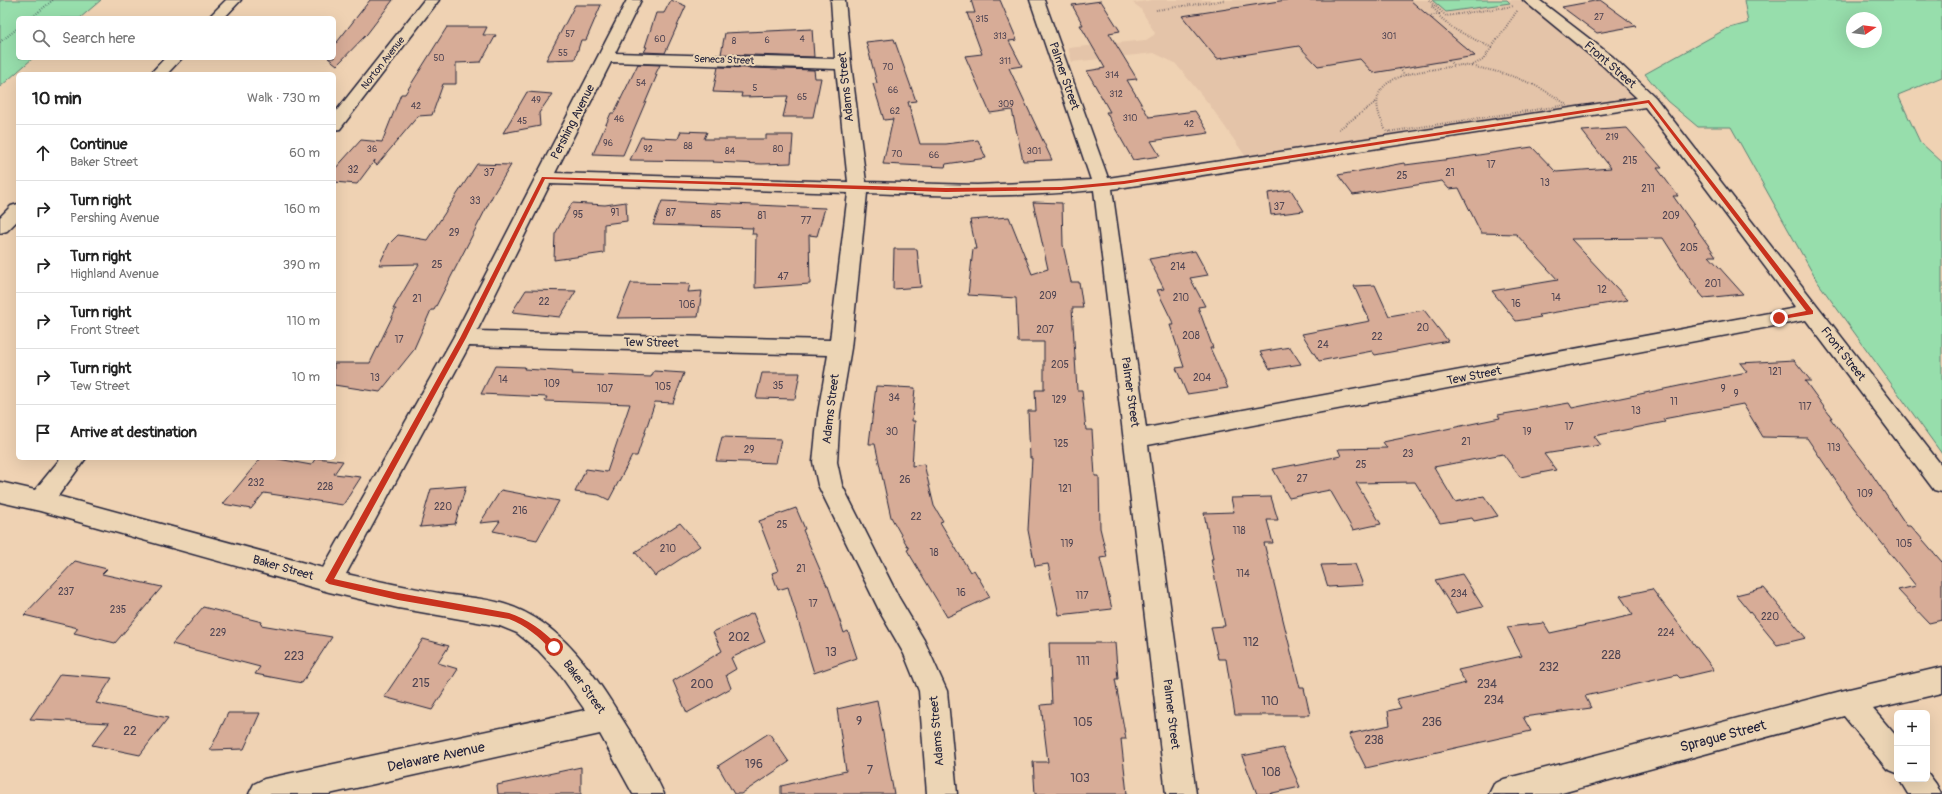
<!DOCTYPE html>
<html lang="en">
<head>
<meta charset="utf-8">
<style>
	body { margin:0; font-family:Pangolin,sans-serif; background:#f2f2f2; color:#222 }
	.controls { position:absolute; right:12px; bottom:12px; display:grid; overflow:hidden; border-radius:6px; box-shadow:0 4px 16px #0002 }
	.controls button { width:36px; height:36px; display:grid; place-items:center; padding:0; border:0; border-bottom:1px solid #e0e0e0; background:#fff; color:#222; font:20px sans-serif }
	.compass { position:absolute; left:1846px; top:12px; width:36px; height:36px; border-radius:50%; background:#fff; box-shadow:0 4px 16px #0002; rotate:77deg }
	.stop { position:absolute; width:12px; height:12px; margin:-9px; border:3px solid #c8321e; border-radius:50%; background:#fff }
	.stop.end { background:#c8321e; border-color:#fff; box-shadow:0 1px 4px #0008 }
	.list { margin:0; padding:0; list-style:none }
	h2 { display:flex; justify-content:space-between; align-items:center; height:52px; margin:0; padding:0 16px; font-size:17px }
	h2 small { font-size:13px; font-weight:400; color:#767676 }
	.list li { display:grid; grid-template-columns:26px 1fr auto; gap:12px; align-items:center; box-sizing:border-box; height:56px; padding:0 16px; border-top:1px solid #e0e0e0 }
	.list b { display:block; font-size:15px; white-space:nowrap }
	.list p { margin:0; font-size:13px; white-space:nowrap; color:#767676 }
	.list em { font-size:13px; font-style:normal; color:#767676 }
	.icon { flex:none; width:22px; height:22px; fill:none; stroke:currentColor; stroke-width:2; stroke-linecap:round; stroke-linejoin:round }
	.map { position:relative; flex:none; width:1942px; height:794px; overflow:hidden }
	.search { position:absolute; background:#fff; box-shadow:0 4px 16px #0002; left:16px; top:16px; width:320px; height:44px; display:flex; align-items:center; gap:10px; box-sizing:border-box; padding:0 14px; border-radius:6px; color:#767676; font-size:15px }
	.panel { position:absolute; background:#fff; box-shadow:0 4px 16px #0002; left:16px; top:72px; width:320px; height:388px; border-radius:6px }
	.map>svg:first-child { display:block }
</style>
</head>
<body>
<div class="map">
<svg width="1942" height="794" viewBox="0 0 1942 794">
	<rect width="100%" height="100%" fill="#efd2b3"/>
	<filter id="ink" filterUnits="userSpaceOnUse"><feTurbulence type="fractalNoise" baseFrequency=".025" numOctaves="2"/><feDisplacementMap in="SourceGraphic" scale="8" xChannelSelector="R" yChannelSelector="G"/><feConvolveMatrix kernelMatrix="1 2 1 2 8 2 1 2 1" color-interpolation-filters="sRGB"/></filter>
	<g filter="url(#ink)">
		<!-- built -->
		<path fill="#e4c4a9" d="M1153,0H1522L1596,57L1636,95L1633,99L1246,157L1209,104L1175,63L1154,53L1072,62L1068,48L1146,40L1154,35L1155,33L1140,8L1133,3Z"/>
		<!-- green -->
		<g fill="#97deac" stroke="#5c8074" fill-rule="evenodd">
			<path d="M0,0H101L80,18H18V58H33L0,87Z"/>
			<path d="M1432,0H1507L1510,3L1446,12Z"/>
			<path d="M1744,0H1942V77L1898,95L1920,142L1942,162V454L1817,281L1731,127H1698L1667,101L1645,74L1726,29L1748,23ZM1852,18H1876V42H1852Z"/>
		</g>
		<!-- building -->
		<g fill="#d7ac97" stroke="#22223b">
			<path d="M370,0H393L367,34L337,65L328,58H334V46Z"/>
			<path d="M671,0L686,6L665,53L644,52L647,47H645L656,13H664Z"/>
			<path d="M971,0H1000L1017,40L1009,41L1022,66L1009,68L1052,160L1023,161L1012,110L990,113L965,56L982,54L967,13H975Z"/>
			<path d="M1286,0H1410L1475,56L1373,73L1360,59L1318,66L1299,46L1217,59L1182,16Z"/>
			<path d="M1600,0L1636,26L1597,33L1562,7Z"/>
			<path d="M1101,1L1120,31L1109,33L1137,79L1127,80L1149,117L1195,111L1209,133L1151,141L1160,156L1133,160L1106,112H1110L1087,71L1105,68L1080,25H1083L1072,5Z"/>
			<path d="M575,5H601L586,40H581L575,59L546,60Z"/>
			<path d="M447,27H487L483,35H496L481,62L456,63V84H443L432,115L418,116L377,165L374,163L375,160L357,184L334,182V170L361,140L382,142L401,94H405Z"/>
			<path d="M812,29L814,57L721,54L725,33Z"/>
			<path d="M894,39L916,101L908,102L920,144H946L978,140L986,158L946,164L945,167L883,164L893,119L884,120L873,84L877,83L866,42Z"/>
			<path d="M638,64L660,65L655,75H657L623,155L593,154L611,113H614Z"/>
			<path d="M718,67L814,70L815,78H821L813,117H783L788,96L741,97L742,93L713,92Z"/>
			<path d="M527,92L552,94L539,113L540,126L503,133Z"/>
			<path d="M1627,128L1662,168H1657L1678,196H1673L1716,256H1709L1743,294L1704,298L1693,285L1663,238L1571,239L1628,300L1539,315L1541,317L1516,321L1492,291L1558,280L1516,234L1481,233L1459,188L1449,189L1442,181L1353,195L1338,175L1404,163L1405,165L1452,159L1532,147L1556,172L1611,168L1582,131Z"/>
			<path d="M681,131L707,132L704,139H766V135H793L791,163L762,164L713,162L714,161L630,160L641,137L678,139Z"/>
			<path d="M477,164L511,165L494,193L434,310H431L413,351L380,392L334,385V363H370L396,309H393L419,264L379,265L389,244L398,235L427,240Z"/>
			<path d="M1291,190L1304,211L1271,215L1268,193Z"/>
			<path d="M662,201L825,208L817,236L809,235L810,284L755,288L756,234H752L753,228L653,225Z"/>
			<path d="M626,202L627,221L604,224V253L554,260L555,234L572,203L605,205Z"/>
			<path d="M1033,202L1062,203L1063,245L1071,282H1079L1083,308H1072L1077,390H1082L1086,430H1092L1095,476H1099L1100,528L1107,557L1100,558L1112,609L1059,615L1048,564L1035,566L1028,530L1032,458H1030L1028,411H1036L1035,390H1044V342H1018L1016,298L968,295L973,249H976L970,220L1009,217L1032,274L1048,269Z"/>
			<path d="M894,249H917L921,287L893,289Z"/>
			<path d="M1195,251L1208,275L1190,278L1205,306L1198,307L1213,348H1210L1228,388L1187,394L1176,368L1184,367L1170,325H1174L1157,290L1164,289L1149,259Z"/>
			<path d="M631,283L690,284L688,292L702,291L698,317L617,318Z"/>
			<path d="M1375,285L1389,316L1424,310L1448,341L1375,355L1372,351L1319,361L1302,334L1370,321L1354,286Z"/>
			<path d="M526,290L576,291L560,317L512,312Z"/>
			<path d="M1290,347L1301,364L1270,369L1260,352Z"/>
			<path d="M1794,360L1811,381H1805L1832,418H1830L1865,464L1907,526H1911L1942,562V620L1929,623L1898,590L1916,586L1854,508L1807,438L1763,437L1743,404L1663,419L1665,422L1594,436L1601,445L1544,454L1556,470L1520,477L1503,454L1434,467L1455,502L1484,496L1498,516L1474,521L1472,518L1440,523L1415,482L1356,483L1381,524L1353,530L1330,490L1289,498L1273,469L1341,456L1338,449L1387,448L1383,442L1500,418L1498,415L1569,403L1572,408L1747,372L1740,363Z"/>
			<path d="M495,366L525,367L524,369L573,372L572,374L651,377L654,371L684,373L673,403L655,402L637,456H632L609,500L599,495L575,492L586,469L607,472L630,404L545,401L547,397L481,394Z"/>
			<path d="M762,373H800L795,399L756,398Z"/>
			<path d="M876,386L915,388L912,421H915L912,466L924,464L934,506L943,521L940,522L970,572L974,570L990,597L947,617L907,550L909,549L891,517L875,444H869Z"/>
			<path d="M722,437L781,439L776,463L716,461Z"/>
			<path d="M261,458H273L311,465L316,458L343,461L334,474L361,477L343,505L264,493L251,509L223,504Z"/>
			<path d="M466,486L455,524L420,527L431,489Z"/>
			<path d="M501,490L559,501L537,540L493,531L500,521L480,523Z"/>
			<path d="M1271,497L1278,520H1267L1273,543H1264L1300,688H1304L1310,715H1235L1226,659H1218L1211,627L1225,626L1211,559H1213L1204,513L1234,512L1231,498Z"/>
			<path d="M796,508L805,529L803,530L827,586H828L844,633L848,631L857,658L814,673L788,587L778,590L772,573L778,571L759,521Z"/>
			<path d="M680,523L700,546L655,576L635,552Z"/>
			<path d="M75,561L107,569L102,574L162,587L115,643L74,633L78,628L24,615Z"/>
			<path d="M1355,564L1363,585L1328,587L1321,565Z"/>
			<path d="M1462,574L1483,607L1456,613L1435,580Z"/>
			<path d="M1764,588L1806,638L1777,645L1736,595Z"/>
			<path d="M1652,589L1714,670L1680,678L1677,675L1585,696L1591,708L1523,717L1531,731L1366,768L1349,734L1390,725L1388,711L1401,708L1396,699L1466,683L1458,670L1522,656L1507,627L1544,623L1550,633L1633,615L1620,596Z"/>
			<path d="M203,607L262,622L261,625L332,637L302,683L255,674L260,667L172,644Z"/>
			<path d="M753,613L765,642L731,658L736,669L726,675L731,688L687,713L673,681L722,651L713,632Z"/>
			<path d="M423,639L449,646L438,663L458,669L432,710L384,697Z"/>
			<path d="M1049,643H1115L1118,679H1115L1126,739H1121L1127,794H1035L1033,762H1048L1041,705L1052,704Z"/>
			<path d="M60,674L112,678L96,703L168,718L140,755L92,745L109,723L30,719Z"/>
			<path d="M877,700L894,794H781V786L846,771L837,709Z"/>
			<path d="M228,713H260L244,749L210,750Z"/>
			<path d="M769,733L789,762L741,794H734L718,766Z"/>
			<path d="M1283,748L1300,787L1268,794H1257L1242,756Z"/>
			<path d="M581,767V794H498L497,785Z"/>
		</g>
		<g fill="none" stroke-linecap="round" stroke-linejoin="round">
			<defs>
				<g id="minor">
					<path d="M226,0H241L224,18H208Z"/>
					<path d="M424,0H439L340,129L334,130V114Z"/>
					<path d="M627,0H641L615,53L835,59L831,0H845L851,64L866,182L977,185L1091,180L1030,0H1044L1108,178L1637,98L1601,64L1523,0H1539L1613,57L1655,97L1942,466V492L1934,490L1806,320L1148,445L1196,794H1166L1094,190C1018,198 943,196 867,193L851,348L840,413L837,462L842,485L899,598L924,640L947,691L957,794H927L919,691L904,654L881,614L818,485L813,462L818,413L828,355L469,346L346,574C379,581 411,588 444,594C464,597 485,598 504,604C564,622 598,680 629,730C641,751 654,772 664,794H633L600,734L329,794H249L254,784L264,779L585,710L559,673L538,650L517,633L500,626L398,608L329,592L40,511L0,502V482L35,490L61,458H86L58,496L323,568L453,338ZM611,62L836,69L848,182L555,173ZM1645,107L1796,308L1146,428L1112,189ZM550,184L848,193L830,340L477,331Z"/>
					<path d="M165,58H182L167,74H150Z"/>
					<path d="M18,204V220L7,231L0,233V217L11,206Z"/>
					<path d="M1942,667V693L1873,709L1897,737V773L1887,769L1844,716L1558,794H1489L1494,784L1504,779L1849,689Z"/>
					<path d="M1927,772L1936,784L1941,794H1908L1899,779H1927Z"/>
				</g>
			</defs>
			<!-- minor casing -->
			<use href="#minor" stroke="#22223b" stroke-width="3"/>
			<!-- path -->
			<g stroke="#22223b" stroke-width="2" stroke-dasharray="0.5 2" stroke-linecap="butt">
				<path d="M1429,0L1446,16L1514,6"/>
				<path d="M1156,10L1225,0"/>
				<path d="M1440,17L1454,29L1492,48"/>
				<path d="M31,18L53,0"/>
				<path d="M1433,19L1429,16L1439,14L1431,6L1434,5"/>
				<path d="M0,42L18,28"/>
				<path d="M1449,61L1454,66"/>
				<path d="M1461,65C1500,70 1535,81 1567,105L1387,132C1352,71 1420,73 1461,65Z"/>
				<path d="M1471,66L1483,60L1517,11"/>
				<path d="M1400,69L1405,75"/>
				<path d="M1339,129L1376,102"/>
			</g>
			<!-- minor -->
			<use href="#minor" fill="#ecd5b5" fill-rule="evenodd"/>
		</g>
	</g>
	<!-- route -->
	<path fill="#c8321e" d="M1649,100L1813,311V314L1777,320V317L1806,311L1648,103L1124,184L1061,190L946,192L545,179L466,338L334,579L398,593L509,613C527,619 544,631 557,645V650H551C540,637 525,625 509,619L398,600L329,584L325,581L460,338L542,177L946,188L1061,187L1124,181Z"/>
	<g text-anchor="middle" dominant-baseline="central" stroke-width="4" stroke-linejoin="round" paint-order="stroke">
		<!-- far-number labels -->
		<g font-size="9" fill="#4f4452">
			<text x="1599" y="17">27</text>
			<text x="982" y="19">315</text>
			<text x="570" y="34">57</text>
			<text x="1000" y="36">313</text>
			<text x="1389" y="36">301</text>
			<text x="660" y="39">60</text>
			<text x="802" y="39">4</text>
			<text x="767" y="40">6</text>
			<text x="734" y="41">8</text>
			<text x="563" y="53">55</text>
			<text x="439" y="58">50</text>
			<text x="1005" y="61">311</text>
			<text x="888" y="67">70</text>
			<text x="1112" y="75">314</text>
			<text x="641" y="83">54</text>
			<text x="755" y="88">5</text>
			<text x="893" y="90">66</text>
			<text x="1116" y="94">312</text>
			<text x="802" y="97">65</text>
			<text x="536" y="100">49</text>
			<text x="1006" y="104">309</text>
			<text x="416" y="106">42</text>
			<text x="895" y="111">62</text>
			<text x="1130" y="118">310</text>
			<text x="619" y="119">46</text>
			<text x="522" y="121">45</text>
			<text x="1189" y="124">42</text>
			<text x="1612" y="137">219</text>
			<text x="608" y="143">96</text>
			<text x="688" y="146">88</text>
			<text x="372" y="149">36</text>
			<text x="648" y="149">92</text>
			<text x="778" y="149">80</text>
			<text x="730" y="151">84</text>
			<text x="1034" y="151">301</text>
			<text x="897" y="154">70</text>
			<text x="934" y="155">66</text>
		</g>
		<!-- far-street labels -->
		<g font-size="10" fill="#22223b" stroke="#ecd5b5">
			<text transform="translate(724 60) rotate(2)">Seneca Street</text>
			<text transform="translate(383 63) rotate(-52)">Norton Avenue</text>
		</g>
		<!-- number labels -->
		<g font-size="10" fill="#4f4452">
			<text x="1630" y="161">215</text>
			<text x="1491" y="165">17</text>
			<text x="353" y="170">32</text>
			<text x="489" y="173">37</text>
			<text x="1450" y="173">21</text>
			<text x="1402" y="176">25</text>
			<text x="1545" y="183">13</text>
			<text x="1648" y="189">211</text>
			<text x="475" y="201">33</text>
			<text x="1279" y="207">37</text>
			<text x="615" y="213">91</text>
			<text x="671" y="213">87</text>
			<text x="578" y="215">95</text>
			<text x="716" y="215">85</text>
			<text x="762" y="216">81</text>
			<text x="1671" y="216">209</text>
			<text x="806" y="221">77</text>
			<text x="454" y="233">29</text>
			<text x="1689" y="248">205</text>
			<text x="437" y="265">25</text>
			<text x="1178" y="267">214</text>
			<text x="783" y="277">47</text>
			<text x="1713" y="284">201</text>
			<text x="1602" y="290">12</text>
			<text x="1048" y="296">209</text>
			<text x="1181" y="298">210</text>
			<text x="1556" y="298">14</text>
			<text x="417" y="299">21</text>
			<text x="544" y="302">22</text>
			<text x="1516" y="304">16</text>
			<text x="687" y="305">106</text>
			<text x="1423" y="328">20</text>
			<text x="1045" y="330">207</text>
			<text x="1191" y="336">208</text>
			<text x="1377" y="337">22</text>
			<text x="399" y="340">17</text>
			<text x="1323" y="345">24</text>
			<text x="1060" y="365">205</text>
			<text x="1775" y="372">121</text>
			<text x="375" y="378">13</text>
			<text x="1202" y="378">204</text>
			<text x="503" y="380">14</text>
			<text x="552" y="384">109</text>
			<text x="778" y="386">35</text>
			<text x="663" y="387">105</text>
			<text x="605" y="389">107</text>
			<text x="1723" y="389">9</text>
			<text x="1736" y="394">9</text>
			<text x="894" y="398">34</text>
			<text x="1059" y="400">129</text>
			<text x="1674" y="402">11</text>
			<text x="1805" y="407">117</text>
			<text x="1636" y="411">13</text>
			<text x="1569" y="427">17</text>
			<text x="892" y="432">30</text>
			<text x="1527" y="432">19</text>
			<text x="1466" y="442">21</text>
			<text x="1061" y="444">125</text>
			<text x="1834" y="448">113</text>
			<text x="749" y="450">29</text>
			<text x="1408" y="454">23</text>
			<text x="1361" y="465">25</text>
			<text x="1302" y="479">27</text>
			<text x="905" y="480">26</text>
			<text x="256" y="483">232</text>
			<text x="325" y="487">228</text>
			<text x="1065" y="489">121</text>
			<text x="1865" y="494">109</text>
			<text x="443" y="507">220</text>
			<text x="520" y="511">216</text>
			<text x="916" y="517">22</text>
			<text x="782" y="525">25</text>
			<text x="1239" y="531">118</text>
			<text x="1067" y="544">119</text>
			<text x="1904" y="544">105</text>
			<text x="668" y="549">210</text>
			<text x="934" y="553">18</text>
			<text x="801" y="569">21</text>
			<text x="1243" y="574">114</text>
			<text x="66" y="592">237</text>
			<text x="961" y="593">16</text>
			<text x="1459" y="594">234</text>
			<text x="1082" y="596">117</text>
			<text x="813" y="604">17</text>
			<text x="118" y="610">235</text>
			<text x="1770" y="617">220</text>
			<text x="218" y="633">229</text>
			<text x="1666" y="633">224</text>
		</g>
		<!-- street labels -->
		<g font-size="12" fill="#22223b" stroke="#ecd5b5">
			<text transform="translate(1610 65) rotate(41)">Front Street</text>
			<text transform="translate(1064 76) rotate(71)">Palmer Street</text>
			<text transform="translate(846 87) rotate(-96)">Adams Street</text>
			<text transform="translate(573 122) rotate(-63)">Pershing Avenue</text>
			<text transform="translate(651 343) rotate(1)">Tew Street</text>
			<text transform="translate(1843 354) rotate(52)">Front Street</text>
			<text transform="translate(1474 376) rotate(-11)">Tew Street</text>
			<text transform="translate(1130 392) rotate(82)">Palmer Street</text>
			<text transform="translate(831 409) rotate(-83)">Adams Street</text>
			<text transform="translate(283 568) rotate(16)">Baker Street</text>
			<text transform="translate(584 687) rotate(54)">Baker Street</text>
			<text transform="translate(1171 714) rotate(83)">Palmer Street</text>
			<text transform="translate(937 731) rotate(-95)">Adams Street</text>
		</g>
		<!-- near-number labels -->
		<g font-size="12" fill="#4f4452">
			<text x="739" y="637">202</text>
			<text x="1251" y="642">112</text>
			<text x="831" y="652">13</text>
			<text x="1611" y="655">228</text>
			<text x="294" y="656">223</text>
			<text x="1083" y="661">111</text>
			<text x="1549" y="667">232</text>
			<text x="421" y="683">215</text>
			<text x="702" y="684">200</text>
			<text x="1487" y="684">234</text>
			<text x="1494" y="700">234</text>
			<text x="1270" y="701">110</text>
			<text x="859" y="721">9</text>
			<text x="1083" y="722">105</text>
			<text x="1432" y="722">236</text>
			<text x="130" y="731">22</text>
			<text x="1374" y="740">238</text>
			<text x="754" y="764">196</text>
			<text x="870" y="770">7</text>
			<text x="1271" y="772">108</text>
			<text x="1080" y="778">103</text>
		</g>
		<!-- near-street labels -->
		<g font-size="14" fill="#22223b" stroke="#ecd5b5">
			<text transform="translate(1723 736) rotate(-15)">Sprague Street</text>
			<text transform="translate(436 757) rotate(-12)">Delaware Avenue</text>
		</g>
	</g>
</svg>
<div class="controls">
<button>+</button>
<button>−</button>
</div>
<svg class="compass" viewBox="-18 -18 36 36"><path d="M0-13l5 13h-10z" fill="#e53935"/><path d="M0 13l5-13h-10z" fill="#767676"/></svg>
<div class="stop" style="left:554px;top:647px"></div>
<div class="stop end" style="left:1779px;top:318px"></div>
<div class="search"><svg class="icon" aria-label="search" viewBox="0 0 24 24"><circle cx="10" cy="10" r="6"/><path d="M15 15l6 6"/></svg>Search here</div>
<section class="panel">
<h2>10 min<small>Walk · 730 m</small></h2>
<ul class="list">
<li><svg class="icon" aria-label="ahead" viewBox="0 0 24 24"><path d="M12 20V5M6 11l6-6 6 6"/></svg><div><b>Continue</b><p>Baker Street</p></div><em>60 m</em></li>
<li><svg class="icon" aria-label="right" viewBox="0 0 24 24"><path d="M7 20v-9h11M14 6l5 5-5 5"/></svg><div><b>Turn right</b><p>Pershing Avenue</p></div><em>160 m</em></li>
<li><svg class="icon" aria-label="right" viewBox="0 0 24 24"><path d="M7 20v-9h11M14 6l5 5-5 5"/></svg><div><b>Turn right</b><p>Highland Avenue</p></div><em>390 m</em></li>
<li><svg class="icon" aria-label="right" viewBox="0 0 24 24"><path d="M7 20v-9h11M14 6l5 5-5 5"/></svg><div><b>Turn right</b><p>Front Street</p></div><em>110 m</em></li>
<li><svg class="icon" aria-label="right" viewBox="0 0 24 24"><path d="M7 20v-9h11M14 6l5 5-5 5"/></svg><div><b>Turn right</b><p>Tew Street</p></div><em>10 m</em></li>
<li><svg class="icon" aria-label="arrive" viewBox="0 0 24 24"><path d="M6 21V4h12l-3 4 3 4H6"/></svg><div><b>Arrive at destination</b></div></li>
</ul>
</section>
</div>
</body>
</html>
